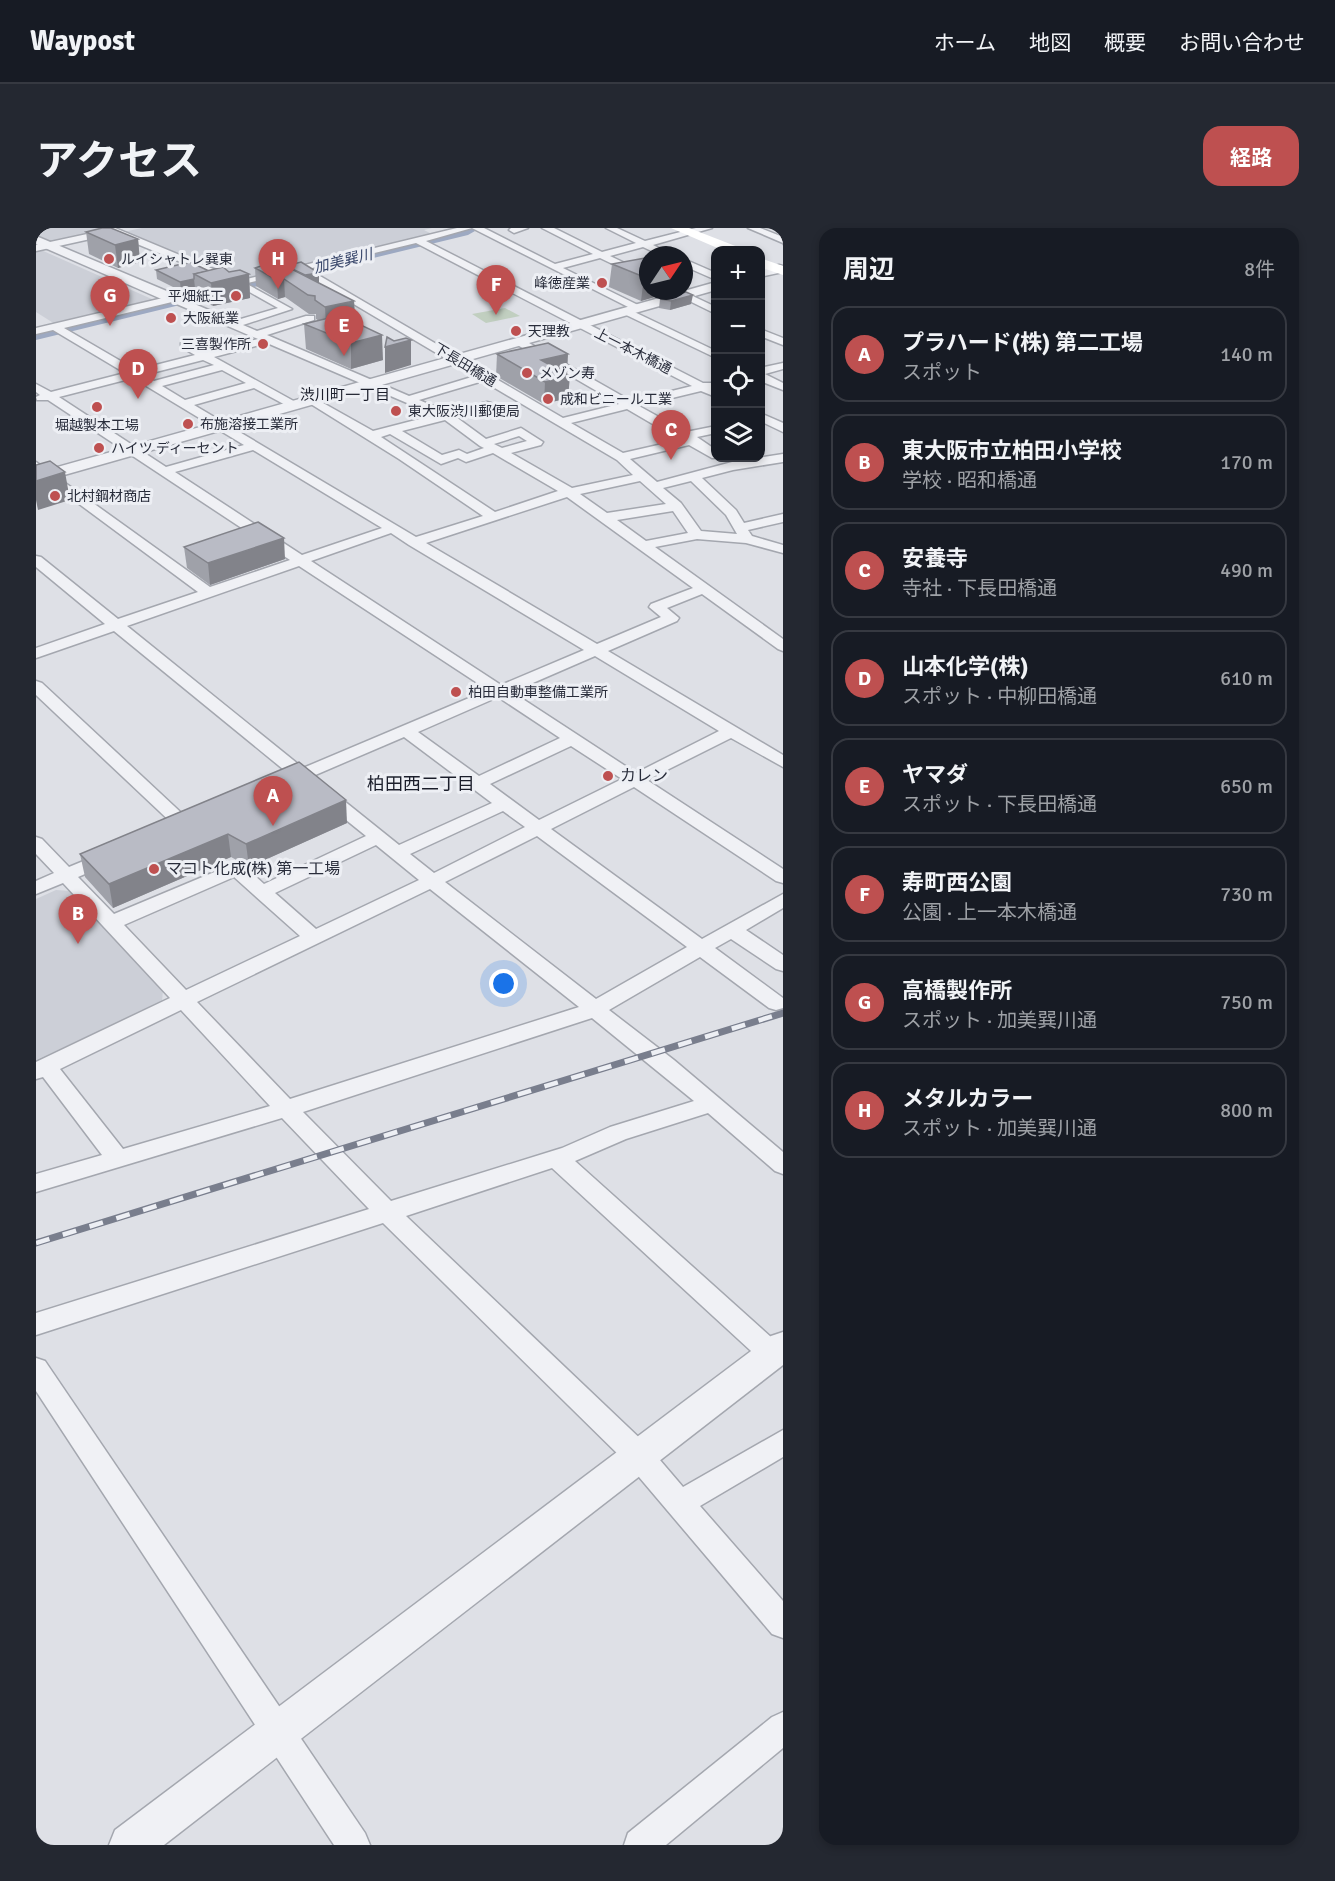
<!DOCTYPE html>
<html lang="ja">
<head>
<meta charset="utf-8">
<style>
	body { margin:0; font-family:Signika,"Noto Sans JP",sans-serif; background:#242831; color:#f1f3f6 }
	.controls { position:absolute; right:18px; top:18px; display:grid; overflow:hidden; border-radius:12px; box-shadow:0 3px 9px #0003 }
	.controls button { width:54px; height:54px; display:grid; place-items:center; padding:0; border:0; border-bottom:2px solid #363941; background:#171b24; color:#f1f3f6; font:30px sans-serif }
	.compass { position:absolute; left:603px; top:18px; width:54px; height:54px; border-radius:50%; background:#171b24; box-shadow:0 3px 9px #0003; rotate:55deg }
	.you { position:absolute; left:468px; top:756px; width:21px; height:21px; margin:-15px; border:4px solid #fff; border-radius:50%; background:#1a73e8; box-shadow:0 0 0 9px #1a73e833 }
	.badge { display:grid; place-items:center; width:39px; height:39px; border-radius:50%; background:#be5050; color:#fff; font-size:20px; font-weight:700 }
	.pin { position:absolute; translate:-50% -50px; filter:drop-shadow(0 2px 3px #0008) }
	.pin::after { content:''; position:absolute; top:32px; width:21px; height:18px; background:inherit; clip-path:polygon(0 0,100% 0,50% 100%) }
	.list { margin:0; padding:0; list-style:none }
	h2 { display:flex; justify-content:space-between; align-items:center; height:78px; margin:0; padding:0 24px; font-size:26px }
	h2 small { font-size:20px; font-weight:400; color:#9ea1a6 }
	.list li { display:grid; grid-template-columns:39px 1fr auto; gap:18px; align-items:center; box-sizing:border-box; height:96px; margin:0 12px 12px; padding:0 12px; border:2px solid #363941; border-radius:18px }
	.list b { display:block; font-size:22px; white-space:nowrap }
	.list p { margin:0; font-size:20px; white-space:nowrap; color:#9ea1a6 }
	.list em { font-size:20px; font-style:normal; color:#9ea1a6 }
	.icon { flex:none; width:33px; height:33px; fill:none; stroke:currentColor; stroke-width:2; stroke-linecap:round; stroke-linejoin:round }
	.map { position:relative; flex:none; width:747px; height:1617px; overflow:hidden; border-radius:18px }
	header { display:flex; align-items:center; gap:36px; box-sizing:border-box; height:84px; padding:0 30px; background:#171b24; border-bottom:2px solid #363941 }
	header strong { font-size:28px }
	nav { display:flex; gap:33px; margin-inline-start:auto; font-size:21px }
	.intro { display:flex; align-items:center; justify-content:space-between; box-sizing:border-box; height:144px; padding:0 36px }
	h1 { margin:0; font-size:42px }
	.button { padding:15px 27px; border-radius:18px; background:#be5050; color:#fff; font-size:21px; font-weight:700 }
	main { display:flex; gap:36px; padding:0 36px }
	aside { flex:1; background:#171b24; border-radius:18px; box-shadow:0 3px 9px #0003 }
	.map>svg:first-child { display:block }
</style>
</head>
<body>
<header>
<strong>Waypost</strong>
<nav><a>ホーム</a><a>地図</a><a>概要</a><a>お問い合わせ</a></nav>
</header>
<div class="intro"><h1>アクセス</h1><a class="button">経路</a></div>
<main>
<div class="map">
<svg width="747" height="1617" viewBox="0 0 747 1617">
	<rect width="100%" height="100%" fill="#dee0e6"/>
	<!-- built -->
	<g fill="#cccfd7">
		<path d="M0,0H84L22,13H14L0,6Z"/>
		<path d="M106,0H396L388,2L398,7L206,52L87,4Z"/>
		<path d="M5,22L118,72L19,96L0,84V23Z"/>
		<path d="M20,662L34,663L127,762L126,774L0,832V671Z"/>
	</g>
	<!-- green -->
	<path fill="#c1cfc0" d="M469,80L484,88L450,95L436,86Z"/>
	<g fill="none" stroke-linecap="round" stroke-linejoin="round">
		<!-- river -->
		<path fill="#9da9c2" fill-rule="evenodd" d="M427,0H437L439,3L432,7L0,112V102Z"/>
		<defs>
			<g id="minor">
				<path d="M79,0L182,43L184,45L176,47L77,6L0,23V17Z"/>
				<path d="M421,0H436L390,13L667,155H677L680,169L665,163L603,178L650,204L680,198V205L661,209L680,222V230H684H676L653,217L594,231L621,254L696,234L747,226V234L697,242L666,250L700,282L708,295L747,286V294L712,302L716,308L747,317V325L710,315L661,311L619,319L747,411V423L742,421L666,366L631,380L643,390L641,393L572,423L747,527V539L695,510L611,552L747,641V655L740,653L598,559L515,601L666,711L747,666V680L710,702L747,727V743L740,741L695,711L679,720L747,770V780L740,782L733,780L664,729L573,782L638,832L747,924V946L739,943L672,885L590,911L539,933L745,1118L747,1122L745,1134L736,1137L727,1134L516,940L370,988L612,1218L647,1259L747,1202V1229L664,1278L747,1373V1410L736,1406L592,1236L347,995L0,1107V1085L333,981L246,890L0,964V946L66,927L7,849L0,851V834L134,770L27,655L0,666V653L18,645L0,626V609L6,611L33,639L67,625H79L82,629L79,633L42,649L78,686L200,635L207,637L228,656L330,608L263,554L250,555L247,551L253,546L78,403L0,430V420L69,396L0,339V328L5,329L82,391L162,364L0,244V234L174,359L254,332L12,172H1L0,169L4,167L0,164V156L15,164L89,145L17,102L0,106V100L148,65L153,68L147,71L198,93L242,80L210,62L196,66L191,63L211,56L256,81L207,97L221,103L270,88H278V92L231,107L373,168L439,148L262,43L187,61L182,58ZM380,15L656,158L595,173L486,111H478V115L583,176L527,190L272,41ZM136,74L222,111L170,124L153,115H145V119L159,127L100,142L28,100ZM231,115L399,187L337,203L280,171L276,170L270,173L363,231L447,288L380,309L158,177L218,160L255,180H263V176L178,129ZM167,132L178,137L118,153L108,147ZM186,142L210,155L149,172L126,158ZM97,150L208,217L130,239L23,169ZM447,153L581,232L597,247L536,260L475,225L505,217L507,214L485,200L450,211L420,189L455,179V175L451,174L411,184L383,172ZM591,181L644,212L587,225L535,195ZM409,192L444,218L448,220L431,226L423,222L406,227L366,203ZM354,206L405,236L422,230L430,234L457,225L522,263L459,284L345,209ZM483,208L491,213L466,220L458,216ZM217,222L346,300L266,327L139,244ZM604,253L630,276L571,285L544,266ZM655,253L690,287L701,306L665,303L645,275L627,260ZM531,269L657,360L615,376L613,379L625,389L561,416L390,315ZM637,283L652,305L610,313L581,292ZM355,305L373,317L548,422L465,457L275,333ZM263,338L452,462L267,540L91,398ZM559,428L683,503L600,545L476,464ZM462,469L524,510L443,548L382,504ZM368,509L456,575L363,617L277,548ZM535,518L586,551L503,592L454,556ZM467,583L489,599L398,645L374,626ZM501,608L651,719L560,771L409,654ZM340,617L383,652L280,701L239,665ZM198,649L264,708L150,762L88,697ZM394,661L543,779L254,871L161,774ZM145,782L234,878L87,921L24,841ZM556,790L658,873L574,899L526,920L355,973L267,884Z"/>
				<path d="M436,0H448L519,36L557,26L506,0H518L566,24L600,15L570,0H581L609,13L660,0H676L617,17L637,27H624L607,19L574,28L612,46V53L564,30L527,40L604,78V82L600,83Z"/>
				<path d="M475,0H492L478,5L473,2Z"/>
				<path d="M712,0H724L747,9V15Z"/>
				<path d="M648,31L680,45V52L648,38Z"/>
				<path d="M633,63H646L680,79V86Z"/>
				<path d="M590,80L680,123V130L586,85L585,83Z"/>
				<path d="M724,101L747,110V117L724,108Z"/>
				<path d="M747,135V141L729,146L747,155V162L724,153V140Z"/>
				<path d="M724,185L747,195V204L724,193Z"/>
				<path d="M0,453L6,455L153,592L156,596L153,600H141L0,467Z"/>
				<path d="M0,1130L9,1133L329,1605L334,1617H298L0,1163Z"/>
				<path d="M747,1484V1520L630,1617H588L592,1605L736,1489Z"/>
			</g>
			<g id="tertiary">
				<path d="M0,8L140,67L141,70L135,74L130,73L0,16Z"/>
				<path d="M743,37L747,38V44L724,49V41Z"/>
				<path d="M680,54V62L0,255V245Z"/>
				<path d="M747,1104V1137L128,1617H73L79,1602L735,1108Z"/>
			</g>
		</defs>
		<!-- minor casing -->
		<use href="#minor" stroke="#a4a7af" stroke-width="3"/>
		<!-- tertiary casing -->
		<use href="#tertiary" stroke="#a4a7af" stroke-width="3"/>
		<!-- minor -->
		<use href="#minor" fill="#f0f1f5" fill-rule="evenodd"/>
		<!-- tertiary -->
		<use href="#tertiary" fill="#f0f1f5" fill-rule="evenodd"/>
		<!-- secondary -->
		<g fill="#fff" fill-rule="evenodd">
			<path d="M635,0H653L702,19L704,22H686Z"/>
			<path d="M724,30L747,38V47L724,39Z"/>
		</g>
		<defs>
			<path id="rail" d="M0,1015L747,785"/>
		</defs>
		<!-- rail casing -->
		<use href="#rail" stroke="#797e8d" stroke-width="7"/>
		<!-- rail -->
		<use href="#rail" stroke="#edeff4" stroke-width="4.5" stroke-dasharray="14" stroke-linecap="butt"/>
	</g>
	<!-- wall -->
	<g fill="#9fa1a9">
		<path d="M50,4L102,11L104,34L82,40L53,26Z"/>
		<path d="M609,30L612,63H633L632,65L605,73L573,59L576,36Z"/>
		<path d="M648,35L652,37L649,60H648Z"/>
		<path d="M250,38L283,45V55L318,73L319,92L311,93L347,132L315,141L270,121L268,96L283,93L280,91V86H273L249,69L242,71L220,58L219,40Z"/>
		<path d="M120,42L193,44L213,46L214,70L177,78L160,70L159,60L145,63L121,51Z"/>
		<path d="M624,71L655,76L634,82L623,80Z"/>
		<path d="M461,126L531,146L532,170L508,176L460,148Z"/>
		<path d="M148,319L249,331L174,357L151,340Z"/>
		<path d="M263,534L311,595L213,639L195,629L77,680L49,649L44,626Z"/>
	</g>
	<!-- shaded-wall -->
	<g fill="#82838a">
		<path d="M102,11L104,34L82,40L79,17Z"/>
		<path d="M283,45V58L265,48Z"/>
		<path d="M213,46L214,70L177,78L175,55Z"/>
		<path d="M612,48V63H633L632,65L605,73L608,49Z"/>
		<path d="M158,51L159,60L145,63L144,54Z"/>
		<path d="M248,51L249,69L242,71L241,52Z"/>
		<path d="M657,67L655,76L634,82L635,73Z"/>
		<path d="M318,73L319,92L290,97L289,79Z"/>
		<path d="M346,107L347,132L315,141V115Z"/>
		<path d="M375,112V137L349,145V119Z"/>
		<path d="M532,126L531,148L505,132Z"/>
		<path d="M534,148L532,170L508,176L509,154Z"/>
		<path d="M29,244L34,272L2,282L0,272V253Z"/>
		<path d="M248,310L249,331L174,357L172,335Z"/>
		<path d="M310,572L311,595L213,639L210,616Z"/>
		<path d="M192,606L195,629L77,680L73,656Z"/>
	</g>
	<!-- building -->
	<g fill="#b9bbc5" stroke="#82838a" stroke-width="1.5">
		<path d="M66,0H75L102,11L79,17L50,4Z"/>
		<path d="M609,30L612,31V48L608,49L576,36Z"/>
		<path d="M240,33L318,73L289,79L279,72V68L272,67L248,51L241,52L219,40Z"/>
		<path d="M154,34L173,43L158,46V51L144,54L120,42Z"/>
		<path d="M265,34L283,45L269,47L250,38Z"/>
		<path d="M187,39L193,44L204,42L213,46L175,55L158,46Z"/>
		<path d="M650,64L657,67L635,73L624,71Z"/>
		<path d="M301,88L323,99L327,98L346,107L315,115L268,96Z"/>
		<path d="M351,109L358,113L370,110L375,112L349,119Z"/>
		<path d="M512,115L532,126L505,132L534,148L509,154L461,126Z"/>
		<path d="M14,233L29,244L0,253V237Z"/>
		<path d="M222,294L248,310L172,335L148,319Z"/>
		<path d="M263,534L310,572L210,616L192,606L73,656L44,626Z"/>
	</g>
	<!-- markers -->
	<g fill="#be5050" stroke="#edeff4" stroke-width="2">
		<circle cx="73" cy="31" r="6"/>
		<circle cx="566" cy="55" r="6"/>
		<circle cx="200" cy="68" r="6"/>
		<circle cx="135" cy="90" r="6"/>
		<circle cx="480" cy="103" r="6"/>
		<circle cx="227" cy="116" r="6"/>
		<circle cx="491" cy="145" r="6"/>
		<circle cx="512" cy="171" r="6"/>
		<circle cx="61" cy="179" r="6"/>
		<circle cx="360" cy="183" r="6"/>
		<circle cx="152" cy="196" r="6"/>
		<circle cx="63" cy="220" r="6"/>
		<circle cx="19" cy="268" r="6"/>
		<circle cx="420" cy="464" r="6"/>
		<circle cx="572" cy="548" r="6"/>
		<circle cx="118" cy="641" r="6"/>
	</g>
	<g text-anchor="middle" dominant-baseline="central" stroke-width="6" stroke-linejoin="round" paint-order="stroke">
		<!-- far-poi labels -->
		<g font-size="14" fill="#292d3b" stroke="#edeff4" text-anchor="start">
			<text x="85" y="31">ルイシャトレ巽東</text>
			<text x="554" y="55" text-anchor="end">峰徳産業</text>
			<text x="188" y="68" text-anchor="end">平畑紙工</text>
			<text x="147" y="90">大阪紙業</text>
			<text x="492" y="103">天理教</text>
			<text x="215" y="116" text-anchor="end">三喜製作所</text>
			<text x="503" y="145">メゾン寿</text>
			<text x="524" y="171">成和ビニール工業</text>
			<text x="372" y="183">東大阪渋川郵便局</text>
			<text x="164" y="196">布施溶接工業所</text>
			<text x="61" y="197" text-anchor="middle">堀越製本工場</text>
			<text x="75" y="220">ハイツ ディーセント</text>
			<text x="31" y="268">北村鋼材商店</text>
			<text x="432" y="464">柏田自動車整備工業所</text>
		</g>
		<!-- far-street labels -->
		<g font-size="14" fill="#292d3b" stroke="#edeff4">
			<text transform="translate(597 123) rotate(27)">上一本木橋通</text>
			<text transform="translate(429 137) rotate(31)">下長田橋通</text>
		</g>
		<!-- far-water labels -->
		<g font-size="15" font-style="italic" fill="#38466a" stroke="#edeff4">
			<text transform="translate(307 33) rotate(-14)">加美巽川</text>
		</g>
		<!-- far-neighbourhood labels -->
		<g font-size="15" fill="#1b1e2b" stroke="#edeff4">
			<text x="309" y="167">渋川町一丁目</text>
		</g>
		<!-- poi labels -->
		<g font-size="16" fill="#292d3b" stroke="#edeff4" text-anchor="start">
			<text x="584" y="548">カレン</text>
			<text x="130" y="641">マコト化成(株) 第一工場</text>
		</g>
		<!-- neighbourhood labels -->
		<g font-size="18" fill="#1b1e2b" stroke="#edeff4">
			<text x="385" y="556">柏田西二丁目</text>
		</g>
	</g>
</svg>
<div class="controls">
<button>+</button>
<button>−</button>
<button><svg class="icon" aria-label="locate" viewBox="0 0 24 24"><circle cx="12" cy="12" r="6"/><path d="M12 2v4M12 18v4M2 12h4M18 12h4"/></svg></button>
<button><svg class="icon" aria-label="layers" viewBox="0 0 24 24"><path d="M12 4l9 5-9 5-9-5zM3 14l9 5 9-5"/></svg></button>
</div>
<svg class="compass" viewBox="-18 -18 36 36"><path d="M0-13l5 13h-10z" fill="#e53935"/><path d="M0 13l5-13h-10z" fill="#9ea1a6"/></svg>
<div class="you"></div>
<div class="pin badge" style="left:237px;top:598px">A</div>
<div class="pin badge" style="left:42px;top:716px">B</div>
<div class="pin badge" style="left:635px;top:232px">C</div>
<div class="pin badge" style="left:102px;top:171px">D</div>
<div class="pin badge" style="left:308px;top:128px">E</div>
<div class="pin badge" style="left:460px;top:87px">F</div>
<div class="pin badge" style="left:74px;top:98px">G</div>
<div class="pin badge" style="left:242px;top:61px">H</div>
</div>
<aside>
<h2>周辺<small>8件</small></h2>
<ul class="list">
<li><span class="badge">A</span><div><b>プラハード(株) 第二工場</b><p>スポット</p></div><em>140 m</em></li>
<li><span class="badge">B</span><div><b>東大阪市立柏田小学校</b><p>学校 · 昭和橋通</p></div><em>170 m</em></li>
<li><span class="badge">C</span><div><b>安養寺</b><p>寺社 · 下長田橋通</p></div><em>490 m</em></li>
<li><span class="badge">D</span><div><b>山本化学(株)</b><p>スポット · 中柳田橋通</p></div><em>610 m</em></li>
<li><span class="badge">E</span><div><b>ヤマダ</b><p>スポット · 下長田橋通</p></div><em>650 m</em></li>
<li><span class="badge">F</span><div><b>寿町西公園</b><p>公園 · 上一本木橋通</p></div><em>730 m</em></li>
<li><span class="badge">G</span><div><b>高橋製作所</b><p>スポット · 加美巽川通</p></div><em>750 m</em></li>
<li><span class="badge">H</span><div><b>メタルカラー</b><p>スポット · 加美巽川通</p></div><em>800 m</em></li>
</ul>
</aside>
</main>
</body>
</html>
